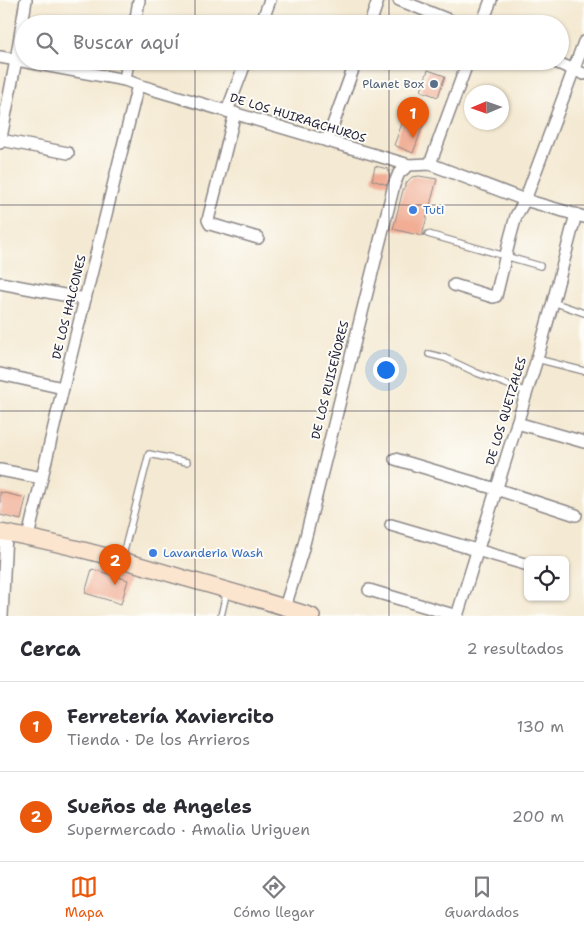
<!DOCTYPE html>
<html lang="es">
<head>
<meta charset="utf-8">
<style>
	body { margin:0; font-family:"Shantell Sans",sans-serif; background:#f2f2f3; color:#2b2b33 }
	.controls { position:absolute; right:15px; bottom:15px; display:grid; overflow:hidden; border-radius:8px; box-shadow:0 1px 4px #0004 }
	.controls button { width:45px; height:45px; display:grid; place-items:center; padding:0; border:0; border-bottom:1px solid #e1e1e2; background:#fff; color:#2b2b33; font:25px sans-serif }
	.compass { position:absolute; left:464px; top:85px; width:45px; height:45px; border-radius:50%; background:#fff; box-shadow:0 1px 4px #0004; rotate:268deg }
	.you { position:absolute; left:385px; top:369px; width:18px; height:18px; margin:-12px; border:4px solid #fff; border-radius:50%; background:#1a73e8; box-shadow:0 0 0 8px #1a73e833 }
	.badge { display:grid; place-items:center; width:32px; height:32px; border-radius:50%; background:#ea580c; color:#fff; font-size:16px; font-weight:700 }
	.pin { position:absolute; translate:-50% -41px; filter:drop-shadow(0 1px 2px #0008) }
	.pin::after { content:''; position:absolute; top:26px; width:18px; height:15px; background:inherit; clip-path:polygon(0 0,100% 0,50% 100%) }
	.list { margin:0; padding:0; list-style:none }
	h2 { display:flex; justify-content:space-between; align-items:center; height:65px; margin:0; padding:0 20px; font-size:21px }
	h2 small { font-size:16px; font-weight:400; color:#7c7c81 }
	.list li { display:grid; grid-template-columns:32px 1fr auto; gap:15px; align-items:center; box-sizing:border-box; height:90px; padding:0 20px; border-top:1px solid #e1e1e2 }
	.list b { display:block; font-size:19px; white-space:nowrap }
	.list p { margin:0; font-size:16px; white-space:nowrap; color:#7c7c81 }
	.list em { font-size:16px; font-style:normal; color:#7c7c81 }
	.icon { flex:none; width:28px; height:28px; fill:none; stroke:currentColor; stroke-width:2; stroke-linecap:round; stroke-linejoin:round }
	.map { position:relative; flex:none; width:584px; height:616px; overflow:hidden }
	.search { position:absolute; background:#fff; box-shadow:0 1px 4px #0004; left:15px; right:15px; top:15px; height:55px; display:flex; align-items:center; gap:12px; box-sizing:border-box; padding:0 18px; border-radius:28px; color:#7c7c81; font-size:19px }
	.sheet { height:245px; background:#fff }
	nav { display:flex; justify-content:space-around; align-items:center; box-sizing:border-box; height:70px; border-top:1px solid #e1e1e2; background:#fff; font-size:14px; color:#7c7c81 }
	nav a { display:grid; justify-items:center; gap:2px }
	nav .on { color:#ea580c }
	.map>svg:first-child { display:block }
</style>
</head>
<body>
<div class="map">
<svg width="584" height="616" viewBox="0 0 584 616">
	<rect width="100%" height="100%" fill="#fdfcf7"/>
	<filter id="ink" filterUnits="userSpaceOnUse"><feTurbulence type="fractalNoise" baseFrequency=".02" numOctaves="2"/><feDisplacementMap in="SourceGraphic" scale="10" xChannelSelector="R" yChannelSelector="G"/><feConvolveMatrix kernelMatrix="1 2 1 2 8 2 1 2 1" color-interpolation-filters="sRGB"/></filter>
	<filter id="wash" filterUnits="userSpaceOnUse"><feTurbulence type="fractalNoise" baseFrequency=".0096" numOctaves="4" result="noise"/><feDisplacementMap in="SourceGraphic" scale="20" xChannelSelector="R" yChannelSelector="G"/><feGaussianBlur stdDeviation="1.12" result="paint"/><feColorMatrix in="noise" values="0 0 0 0 0 0 0 0 0 0 0 0 0 0 0 0 0 1.4 0 .05"/><feComposite in="paint" operator="in"/></filter>
	<g filter="url(#wash)">
		<rect width="100%" height="100%" fill="#f4e9d2"/>
		<g id="blocks">
			<!-- building -->
			<g fill="#f1ae95">
				<path d="M428,70L445,76L438,97L421,91Z"/>
				<path d="M409,105L428,112L413,153L394,145Z"/>
				<path d="M375,166L388,169L390,178L388,185L372,180Z"/>
				<path d="M419,176L437,179L422,236L393,229L403,190L407,182L412,177Z"/>
				<path d="M0,492L26,498L21,520L0,515Z"/>
				<path d="M92,569L128,580L121,604L85,593Z"/>
			</g>
		</g>
	</g>
	<g filter="url(#ink)">
		<use href="#blocks" fill-opacity="0" stroke="#8b8686" stroke-width="1"/>
		<g fill="none" stroke-linecap="round" stroke-linejoin="round">
			<defs>
				<g id="lane">
					<path d="M428,234L540,266"/>
					<path d="M553,302L584,313"/>
					<path d="M429,354L445,358L477,373L527,392"/>
					<path d="M537,359L584,371"/>
					<path d="M122,559L149,454L187,462"/>
					<path d="M221,616L227,590"/>
				</g>
				<g id="street">
					<path d="M399,0L459,24"/>
					<path d="M135,24L139,0"/>
					<path d="M261,24L270,0"/>
					<path d="M370,24L378,0"/>
					<path d="M482,24L491,0"/>
					<path d="M0,57L125,80L138,85L409,165L430,164L525,200L584,217"/>
					<path d="M553,61L584,74"/>
					<path d="M125,80L128,61"/>
					<path d="M227,111L246,61"/>
					<path d="M235,113L208,220L210,224L258,238"/>
					<path d="M1,140L68,153"/>
					<path d="M327,141L356,61"/>
					<path d="M0,143L16,60L26,0"/>
					<path d="M430,164L468,61"/>
					<path d="M0,283L85,299"/>
					<path d="M454,285L493,297L496,296L510,238L516,216L525,200L584,42"/>
					<path d="M0,374L63,388"/>
					<path d="M517,423L584,442"/>
					<path d="M395,459L496,489L576,515"/>
					<path d="M0,470L42,478"/>
					<path d="M391,525L528,565"/>
					<path d="M28,537L63,388L138,85"/>
					<path d="M369,590L457,616"/>
					<path d="M285,607L302,552L394,185L399,173L409,165"/>
					<path d="M2,616L6,533"/>
					<path d="M457,616L537,359L553,302L576,214"/>
				</g>
				<path id="secondary" d="M0,532C62,543 124,560 184,578C227,590 270,602 312,616"/>
			</defs>
			<!-- lane casing -->
			<use href="#lane" stroke="#8b8686" stroke-width="8"/>
			<!-- street casing -->
			<use href="#street" stroke="#8b8686" stroke-width="14"/>
			<!-- secondary casing -->
			<use href="#secondary" stroke="#8b8686" stroke-width="18"/>
			<!-- lane -->
			<use href="#lane" stroke="#fff" stroke-width="5.5"/>
			<!-- street -->
			<use href="#street" stroke="#fff" stroke-width="11"/>
			<!-- secondary -->
			<use href="#secondary" stroke="#fce5cf" stroke-width="15"/>
		</g>
	</g>
	<!-- grid -->
	<path fill="none" stroke="#22223b" stroke-width="1" stroke-opacity="0.55" d="M195,0V24M389,0V24M195,61V616M389,61V616M0,205H584M0,411H584"/>
	<!-- markers -->
	<circle fill="#5c6f8a" stroke="#fdfcf7" stroke-width="2" cx="434" cy="84" r="5"/>
	<g fill="#3f7fe0" stroke="#fdfcf7" stroke-width="2">
		<circle cx="413" cy="210" r="5"/>
		<circle cx="153" cy="553" r="5"/>
	</g>
	<g text-anchor="middle" dominant-baseline="central" stroke-width="4" stroke-linejoin="round" paint-order="stroke">
		<!-- service labels -->
		<g font-size="12" fill="#4e5e75" stroke="#fdfcf7" text-anchor="end">
			<text x="424" y="84">Planet Box</text>
		</g>
		<!-- street labels -->
		<g font-size="12" fill="#22223b" stroke="#fdfcf7">
			<text transform="translate(298 118) rotate(17)">DE LOS HUIRAGCHUROS</text>
			<text transform="translate(69 307) rotate(-76)">DE LOS HALCONES</text>
			<text transform="translate(330 380) rotate(-76)">DE LOS RUISEÑORES</text>
			<text transform="translate(506 411) rotate(-73)">DE LOS QUETZALES</text>
		</g>
		<!-- shop labels -->
		<g font-size="12" fill="#366cbe" stroke="#fdfcf7" text-anchor="start">
			<text x="423" y="210">Tuti</text>
			<text x="163" y="553">Lavanderia Wash</text>
		</g>
	</g>
</svg>
<div class="controls">
<button><svg class="icon" aria-label="locate" viewBox="0 0 24 24"><circle cx="12" cy="12" r="6"/><path d="M12 2v4M12 18v4M2 12h4M18 12h4"/></svg></button>
</div>
<svg class="compass" viewBox="-18 -18 36 36"><path d="M0-13l5 13h-10z" fill="#e53935"/><path d="M0 13l5-13h-10z" fill="#7c7c81"/></svg>
<div class="you"></div>
<div class="pin badge" style="left:413px;top:138px">1</div>
<div class="pin badge" style="left:115px;top:585px">2</div>
<div class="search"><svg class="icon" aria-label="search" viewBox="0 0 24 24"><circle cx="10" cy="10" r="6"/><path d="M15 15l6 6"/></svg>Buscar aquí</div>
</div>
<section class="sheet">
<h2>Cerca<small>2 resultados</small></h2>
<ul class="list">
<li><span class="badge">1</span><div><b>Ferretería Xaviercito</b><p>Tienda · De los Arrieros</p></div><em>130 m</em></li>
<li><span class="badge">2</span><div><b>Sueños de Angeles</b><p>Supermercado · Amalia Uriguen</p></div><em>200 m</em></li>
</ul>
</section>
<nav>
<a class="on"><svg class="icon" aria-label="map" viewBox="0 0 24 24"><path d="M3 6l6-2 6 2 6-2v14l-6 2-6-2-6 2zM9 4v14M15 6v14"/></svg>Mapa</a>
<a><svg class="icon" aria-label="directions" viewBox="0 0 24 24"><path d="M12 3l9 9-9 9-9-9zM9 14v-3h6M13 9l2 2-2 2"/></svg>Cómo llegar</a>
<a><svg class="icon" aria-label="saved" viewBox="0 0 24 24"><path d="M7 4h10v16l-5-4-5 4z"/></svg>Guardados</a>
</nav>
</body>
</html>
